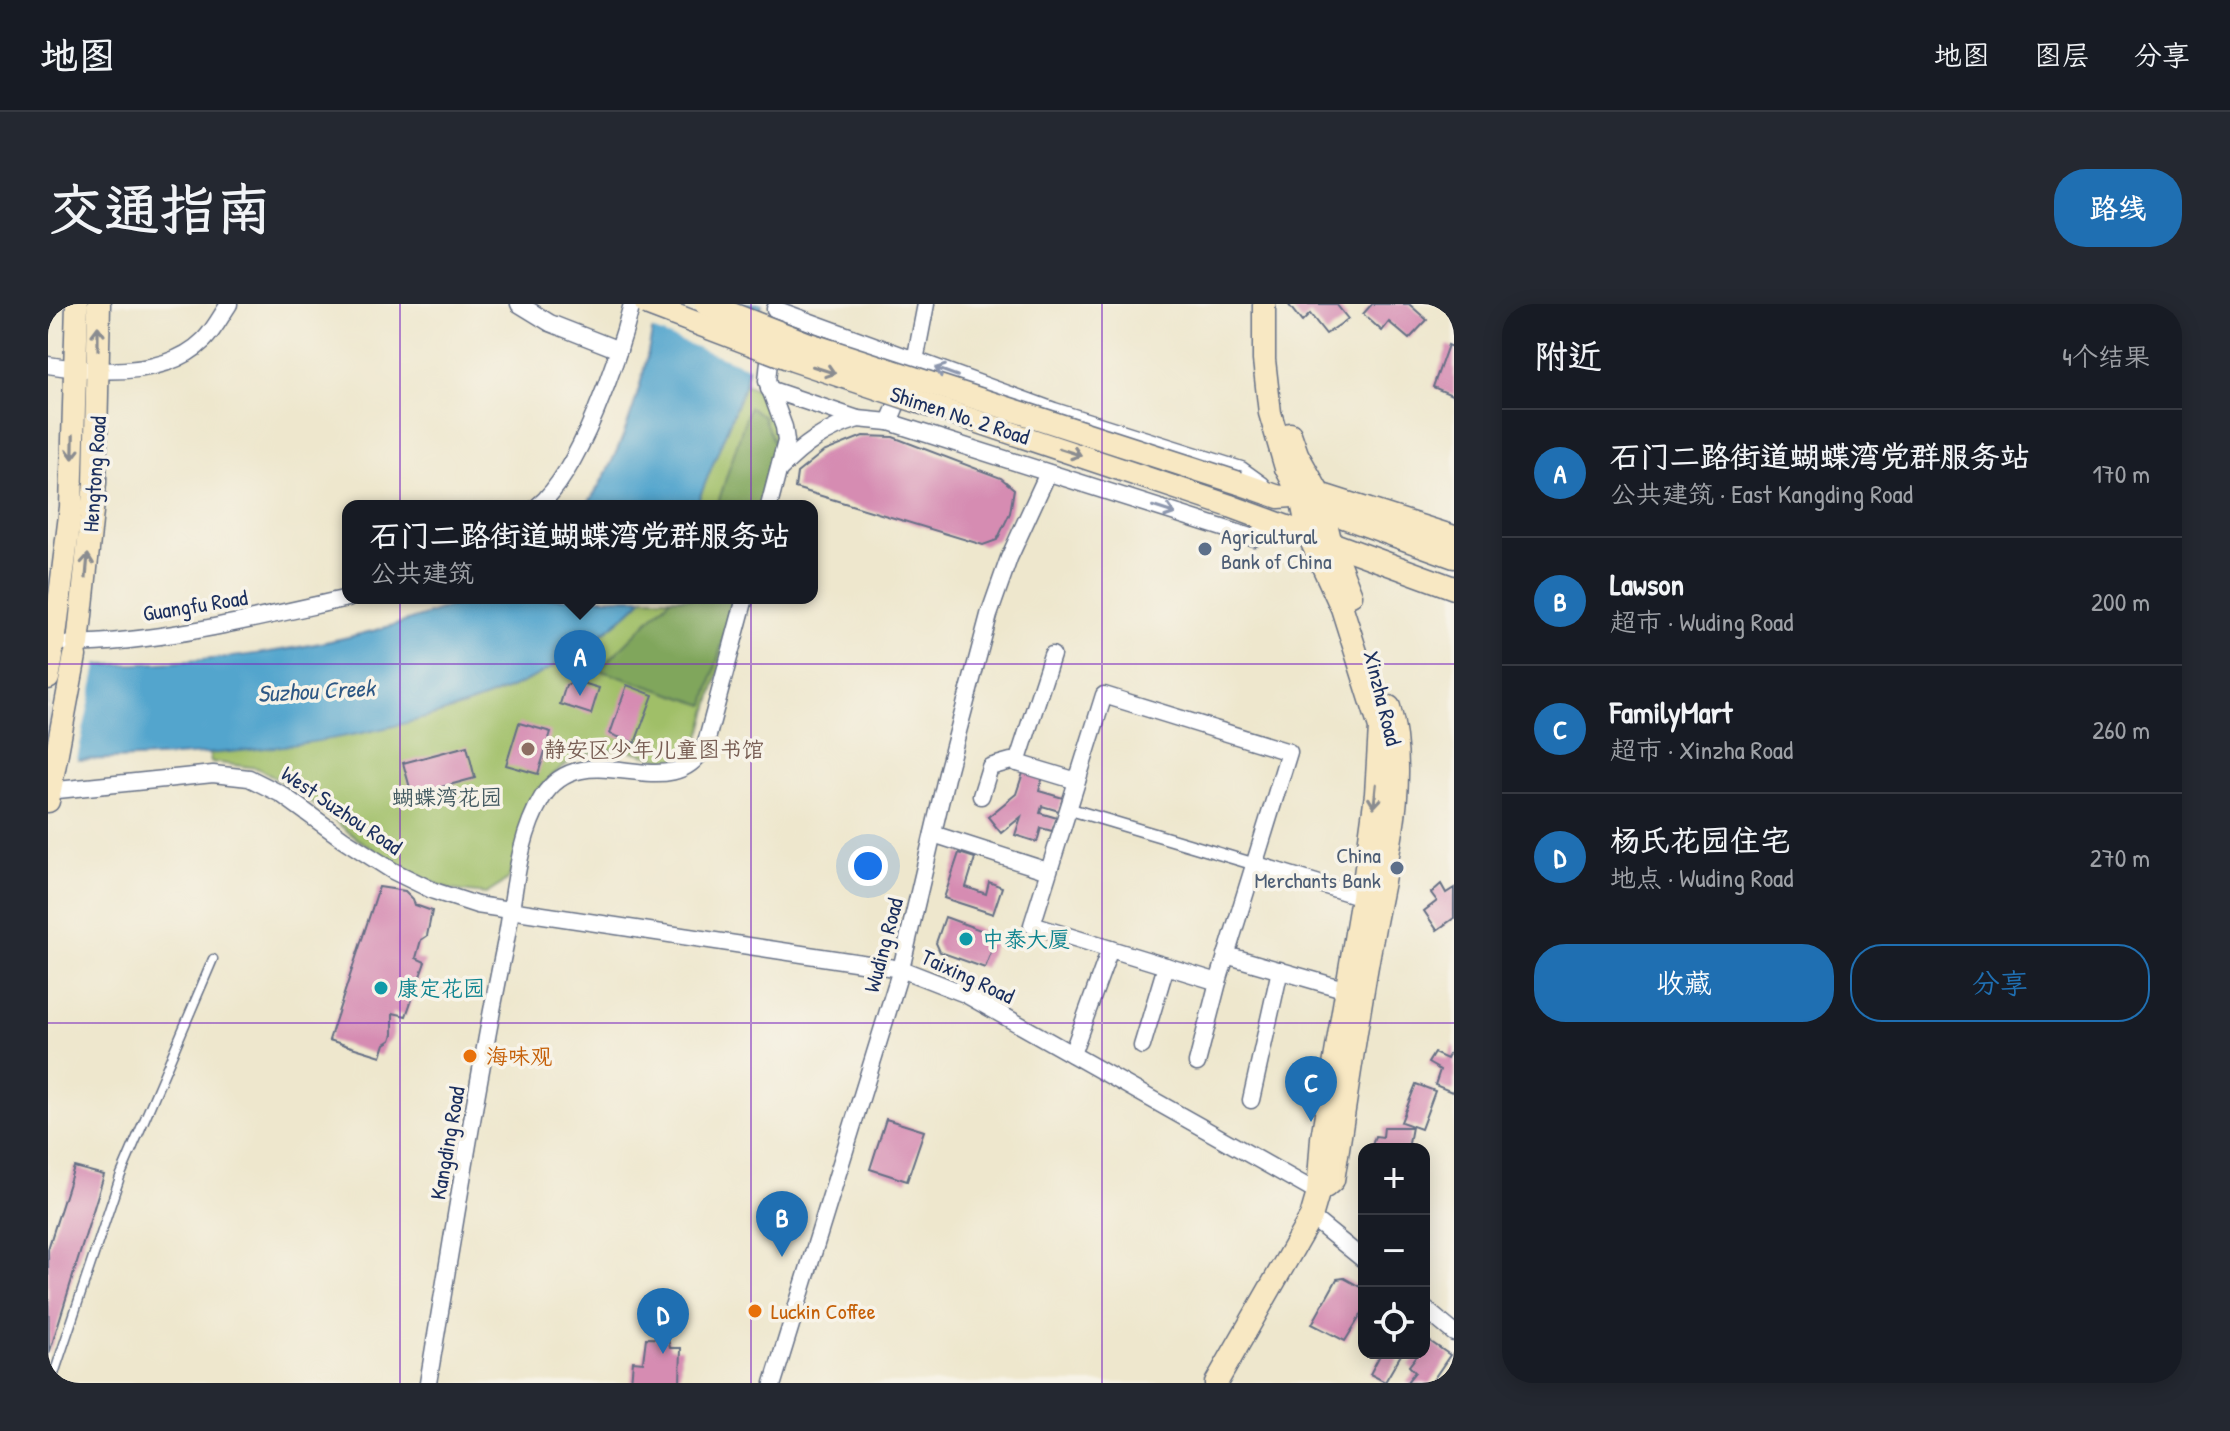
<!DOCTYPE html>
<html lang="zh">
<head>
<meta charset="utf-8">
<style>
	body { margin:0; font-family:"Patrick Hand","LXGW WenKai TC",sans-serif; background:#242831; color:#f1f3f6 }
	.controls { position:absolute; right:24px; bottom:24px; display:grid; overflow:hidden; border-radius:16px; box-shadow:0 4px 20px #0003 }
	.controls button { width:72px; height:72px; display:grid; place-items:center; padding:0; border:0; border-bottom:2px solid #363941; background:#171b24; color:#f1f3f6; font:40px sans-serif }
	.you { position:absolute; left:820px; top:562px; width:28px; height:28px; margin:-20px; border:6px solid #fff; border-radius:50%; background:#1a73e8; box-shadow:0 0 0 12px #1a73e833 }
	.badge { display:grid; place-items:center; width:52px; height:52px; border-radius:50%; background:#1f6fb2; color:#fff; font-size:26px; font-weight:700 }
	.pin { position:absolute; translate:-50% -66px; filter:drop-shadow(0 2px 4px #0008) }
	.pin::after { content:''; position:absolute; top:42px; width:28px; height:24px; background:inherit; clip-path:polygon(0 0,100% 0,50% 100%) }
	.popup { position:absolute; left:294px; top:196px; width:476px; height:104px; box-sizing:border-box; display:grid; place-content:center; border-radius:16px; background:#171b24; filter:drop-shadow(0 2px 6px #0005); font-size:26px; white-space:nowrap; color:#9ea1a6 }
	.popup b { font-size:30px; color:#f1f3f6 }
	.popup::after { content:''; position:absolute; left:50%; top:100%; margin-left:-16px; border:16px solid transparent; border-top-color:#171b24 }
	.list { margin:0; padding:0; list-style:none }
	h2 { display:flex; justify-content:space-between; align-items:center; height:104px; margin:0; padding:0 32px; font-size:34px }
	h2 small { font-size:26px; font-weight:400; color:#9ea1a6 }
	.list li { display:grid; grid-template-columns:52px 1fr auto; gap:24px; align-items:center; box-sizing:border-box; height:128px; padding:0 32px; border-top:2px solid #363941 }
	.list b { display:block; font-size:30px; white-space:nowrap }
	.list p { margin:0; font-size:26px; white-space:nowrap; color:#9ea1a6 }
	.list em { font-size:26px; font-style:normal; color:#9ea1a6 }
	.actions { display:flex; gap:16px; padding:24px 32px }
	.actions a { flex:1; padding:18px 0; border:2px solid #1f6fb2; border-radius:32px; text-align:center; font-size:28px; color:#1f6fb2 }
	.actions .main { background:#1f6fb2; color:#fff }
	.icon { flex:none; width:44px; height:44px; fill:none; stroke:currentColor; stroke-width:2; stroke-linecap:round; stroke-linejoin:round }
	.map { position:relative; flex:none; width:1406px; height:1079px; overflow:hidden; border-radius:32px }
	header { display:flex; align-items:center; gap:48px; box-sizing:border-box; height:112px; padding:0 40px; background:#171b24; border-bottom:2px solid #363941 }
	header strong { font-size:38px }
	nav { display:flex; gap:44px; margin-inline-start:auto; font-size:28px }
	.intro { display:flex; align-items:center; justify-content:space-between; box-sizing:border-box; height:192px; padding:0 48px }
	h1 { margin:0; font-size:56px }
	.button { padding:20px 36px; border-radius:32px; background:#1f6fb2; color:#fff; font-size:28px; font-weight:700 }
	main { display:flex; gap:48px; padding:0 48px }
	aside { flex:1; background:#171b24; border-radius:32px; box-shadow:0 4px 20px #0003 }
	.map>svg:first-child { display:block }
</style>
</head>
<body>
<header>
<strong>地图</strong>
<nav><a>地图</a><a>图层</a><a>分享</a></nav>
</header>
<div class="intro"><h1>交通指南</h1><a class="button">路线</a></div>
<main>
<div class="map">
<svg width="1406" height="1079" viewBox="0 0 1406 1079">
	<rect width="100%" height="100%" fill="#f7f3e8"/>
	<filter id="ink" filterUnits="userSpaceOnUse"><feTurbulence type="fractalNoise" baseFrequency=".0125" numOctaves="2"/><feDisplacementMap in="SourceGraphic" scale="16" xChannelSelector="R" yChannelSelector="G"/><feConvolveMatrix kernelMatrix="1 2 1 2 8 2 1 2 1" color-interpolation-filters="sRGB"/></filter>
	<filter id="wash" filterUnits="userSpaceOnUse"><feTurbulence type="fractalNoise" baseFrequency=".006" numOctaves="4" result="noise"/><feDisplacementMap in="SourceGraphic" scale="32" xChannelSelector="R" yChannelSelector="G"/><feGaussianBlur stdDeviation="1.8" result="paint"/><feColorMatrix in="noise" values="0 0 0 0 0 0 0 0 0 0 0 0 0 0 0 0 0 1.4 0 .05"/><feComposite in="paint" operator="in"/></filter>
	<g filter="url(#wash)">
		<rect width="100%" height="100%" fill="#eee7cd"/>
		<!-- green -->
		<g fill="#a0bf67" stroke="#5e7762" stroke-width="2">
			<path d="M697,80L717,90L733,135L717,202H648Z"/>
			<path d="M595,294H693L648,446C614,465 609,450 576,446C539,442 505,463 487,493L460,576L438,590L402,586L353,564L308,534L245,484L209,464L163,458L161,449C294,434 439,418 549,334C565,322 582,309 595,294Z"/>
		</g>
		<!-- forest -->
		<g fill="#80a65c" stroke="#4e6a5d" stroke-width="2">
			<path d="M701,103L715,112L728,145L712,202H669Z"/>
			<path d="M623,294H687L657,401L551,366Z"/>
		</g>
		<!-- water -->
		<g fill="#52a5cd" stroke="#366a96" stroke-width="2">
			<path d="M609,0H714L697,80L648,202H538C579,143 598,70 609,0Z"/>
			<path d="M424,294H595C582,309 565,322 549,334C410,440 170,455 0,456V361C144,363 289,349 424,294Z"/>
		</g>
		<!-- pier -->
		<g fill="#eee7cd">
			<path d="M605,0H691L716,10L705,65L601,25Z"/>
			<path d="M0,357L50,358L28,460H0Z"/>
		</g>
		<g id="blocks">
			<!-- building -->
			<g fill="#d68cb2">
				<path d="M1240,0H1288L1300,15L1278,30L1262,10L1254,18Z"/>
				<path d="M1324,0H1361L1379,16L1361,35L1341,18L1334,27L1315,10Z"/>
				<path d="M1400,41L1406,44V92L1385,83Z"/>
				<path d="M815,132L845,133L953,174L966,185L962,209L949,236L935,241L747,184L749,169L775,148Z"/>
				<path d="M528,377L551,384L543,410L512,400L518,381Z"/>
				<path d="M579,381L605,391L587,439L562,430Z"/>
				<path d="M471,419L503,428L490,470L458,461Z"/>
				<path d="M419,442L427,474L364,491L355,459Z"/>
				<path d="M976,466L995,472L991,487L1015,494L1011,507L994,502L992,509L1009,514L1004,527L993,524L989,538L967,531L973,513L953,529L940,513L968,490Z"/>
				<path d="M911,549L927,554L918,583L938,590L941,578L954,583L945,610L896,594Z"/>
				<path d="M1393,580L1398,589L1406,584V614L1389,626L1376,607L1389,597L1383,589Z"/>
				<path d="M331,583L357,587L365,595L367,601L384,607L379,632L373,636L368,654L377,658L358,712L345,709V730L343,736L337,740L333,752L281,736Z"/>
				<path d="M897,613L949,632L937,664L892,648L888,639Z"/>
				<path d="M1406,740V785L1404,788L1387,781L1392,766L1380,759L1386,749L1399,755Z"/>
				<path d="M1368,780L1387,787L1373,825L1353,818Z"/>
				<path d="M838,815L876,827L859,877L822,865Z"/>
				<path d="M1336,823H1364L1360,845H1323L1327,832L1335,833Z"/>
				<path d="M26,863L56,871L1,1050L0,945Z"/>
				<path d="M1296,974L1316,985V1006L1297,1037L1264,1020L1289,975Z"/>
				<path d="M598,1034L620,1035L622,1044H633L632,1079H583L585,1057L595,1058Z"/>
				<path d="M1380,1036L1402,1051L1383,1079H1358L1367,1068L1361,1062L1371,1049H1376V1042Z"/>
				<path d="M1333,1049H1354L1337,1078L1322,1070Z"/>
			</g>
		</g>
	</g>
	<g filter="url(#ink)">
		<use href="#blocks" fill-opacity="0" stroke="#656f85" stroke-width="2"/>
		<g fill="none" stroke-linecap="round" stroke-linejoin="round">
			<defs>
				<path id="service" d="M3,1079L72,873L165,655"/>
				<path id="pedestrian" d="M1021,505L1206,560"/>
				<g id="minor">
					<path d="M471,0L502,19L571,46"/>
					<path d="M727,5L1006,107L1193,166L1214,181"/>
					<path d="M0,61C48,69 118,74 156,36C166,26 173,12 181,0"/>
					<path d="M721,85L810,115L841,118L1206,234L1227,218"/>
					<path d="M841,118L867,57L878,0"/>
					<path d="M732,165C755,141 778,125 810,115"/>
					<path d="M490,202C531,169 571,52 584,0"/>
					<path d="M721,202L738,137L736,123L719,77L723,37"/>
					<path d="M22,340C115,338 209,314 300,294"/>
					<path d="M1056,391L1241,448L1170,678L984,621Z"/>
					<path d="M969,459L1004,351"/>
					<path d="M0,487L165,470L201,474L233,490L295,535L345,567L386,587L429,601L853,665L917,690L1270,889"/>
					<path d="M933,492L942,463L963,457L1029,477"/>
					<path d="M885,530L1000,567"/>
					<path d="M1206,560L1314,593"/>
					<path d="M1178,651L1299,686"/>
					<path d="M1094,742L1118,662"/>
					<path d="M1024,750L1062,645"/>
					<path d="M1149,759L1170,678"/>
					<path d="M1203,796L1232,666"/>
					<path d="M1263,913L1316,956"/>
					<path d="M1376,1004L1406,1029"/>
					<path d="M380,1079C405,933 427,786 457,641C467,593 468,537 494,494C536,425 626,509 658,439L697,294"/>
					<path d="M725,1079L853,665L900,465L941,311L961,254L1000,169"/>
				</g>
				<g id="secondary">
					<path d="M1242,130L1249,150L1271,190L1283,240L1303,291"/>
					<path d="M1191,179L1231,193L1271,190L1406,233"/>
					<path d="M1182,202L1406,284"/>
					<path d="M1290,211L1406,253"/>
					<path d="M6,340L23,203L29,0"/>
					<path d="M30,340L47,179L51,0"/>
					<path d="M0,374L4,352"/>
					<path d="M0,497L27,352"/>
					<path d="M1277,883L1285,876C1298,796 1309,714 1324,634C1337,560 1362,478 1341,403"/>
					<path d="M1168,1079L1263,913L1270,889L1274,834L1314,593L1328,490L1332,424L1294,304L1261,232L1253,193L1238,164L1222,109L1216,56V0"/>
				</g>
			</defs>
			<!-- service casing -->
			<use href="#service" stroke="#656f85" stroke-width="11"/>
			<!-- pedestrian casing -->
			<use href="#pedestrian" stroke="#656f85" stroke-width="14"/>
			<!-- minor casing -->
			<use href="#minor" stroke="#656f85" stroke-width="19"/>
			<!-- secondary casing -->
			<use href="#secondary" stroke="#656f85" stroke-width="25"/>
			<!-- service -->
			<use href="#service" stroke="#fff" stroke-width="8"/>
			<!-- pedestrian -->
			<use href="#pedestrian" stroke="#fff" stroke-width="11"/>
			<!-- minor -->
			<use href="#minor" stroke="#fff" stroke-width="16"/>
			<!-- secondary -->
			<use href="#secondary" stroke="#f8e8c3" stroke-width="22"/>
			<defs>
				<g id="secondary-bridge">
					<path d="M598,0L745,56L1182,202"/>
					<path d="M658,0L761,40L1191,179"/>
				</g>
			</defs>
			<!-- secondary-bridge casing -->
			<use href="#secondary-bridge" stroke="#656f85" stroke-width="25" stroke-linecap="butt"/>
			<!-- secondary-bridge -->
			<use href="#secondary-bridge" stroke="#f8e8c3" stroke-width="22"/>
		</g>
		<!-- one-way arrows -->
		<defs><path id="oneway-shaft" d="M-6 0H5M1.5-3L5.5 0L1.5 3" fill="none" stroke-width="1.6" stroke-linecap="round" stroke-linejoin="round" transform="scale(2)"/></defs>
		<g stroke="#8a8c90">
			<use href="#oneway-shaft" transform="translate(50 34) rotate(-90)"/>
			<use href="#oneway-shaft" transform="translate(776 66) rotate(18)"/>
			<use href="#oneway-shaft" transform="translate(25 143) rotate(91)"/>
			<use href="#oneway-shaft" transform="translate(1022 148) rotate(18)"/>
			<use href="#oneway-shaft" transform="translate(39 262) rotate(-85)"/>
			<use href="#oneway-shaft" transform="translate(1327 492) rotate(96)"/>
		</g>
		<g stroke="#8d97ae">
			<use href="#oneway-shaft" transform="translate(898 68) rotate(-160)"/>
			<use href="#oneway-shaft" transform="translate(1116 206) rotate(18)"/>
		</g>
	</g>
	<!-- grid -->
	<path fill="none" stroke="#7b2cbf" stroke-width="2" stroke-opacity="0.55" d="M352,0V1079M703,0V1079M1054,0V1079M0,360H1406M0,719H1406"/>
	<!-- markers -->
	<g fill="#5c6f8a" stroke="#f7f3e8" stroke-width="3">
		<circle cx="1157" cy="245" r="8"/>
		<circle cx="1349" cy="564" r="8"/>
	</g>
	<circle fill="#8d6e63" stroke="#f7f3e8" stroke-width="3" cx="480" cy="445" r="8"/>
	<g fill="#0f9aa8" stroke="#f7f3e8" stroke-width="3">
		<circle cx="918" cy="635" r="8"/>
		<circle cx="333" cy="684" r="8"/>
	</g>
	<g fill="#e8710a" stroke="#f7f3e8" stroke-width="3">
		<circle cx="422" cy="752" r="8"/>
		<circle cx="707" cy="1007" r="8"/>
	</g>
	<g text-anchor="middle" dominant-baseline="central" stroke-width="7" stroke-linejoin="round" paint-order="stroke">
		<!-- street labels -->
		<g font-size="22" fill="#1b2f5e" stroke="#f7f3e8">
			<text transform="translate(912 111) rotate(18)">Shimen No. 2 Road</text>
			<text transform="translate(46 170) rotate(-86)">Hengtong Road</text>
			<text transform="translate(147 301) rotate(-9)">Guangfu Road</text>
			<text transform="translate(1335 394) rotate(76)">Xinzha Road</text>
			<text transform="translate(294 506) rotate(34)">West Suzhou Road</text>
			<text transform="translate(835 641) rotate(-75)">Wuding Road</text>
			<text transform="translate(920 672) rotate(25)">Taixing Road</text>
			<text transform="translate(399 839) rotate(-80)">Kangding Road</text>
		</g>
		<!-- service labels -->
		<g font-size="22" fill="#4e5e75" stroke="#f7f3e8" text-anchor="start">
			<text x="1173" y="232">Agricultural<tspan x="1173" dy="25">Bank of China</tspan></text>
			<text x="1333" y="551" text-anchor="end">China<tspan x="1333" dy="25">Merchants Bank</tspan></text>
		</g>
		<!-- education labels -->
		<g font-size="22" fill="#785e54" stroke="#f7f3e8" text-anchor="start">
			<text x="496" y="445">静安区少年儿童图书馆</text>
		</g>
		<!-- park labels -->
		<g font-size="22" fill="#435a61" stroke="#f7f3e8">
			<text x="399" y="493">蝴蝶湾花园</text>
		</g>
		<!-- culture labels -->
		<g font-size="22" fill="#0d838f" stroke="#f7f3e8" text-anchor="start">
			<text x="934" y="635">中泰大厦</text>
			<text x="349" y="684">康定花园</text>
		</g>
		<!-- food labels -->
		<g font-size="22" fill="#c56008" stroke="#f7f3e8" text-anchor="start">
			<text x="438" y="752">海味观</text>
			<text x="723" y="1007">Luckin Coffee</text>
		</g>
		<!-- water labels -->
		<g font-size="24" font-style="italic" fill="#2e5885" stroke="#f7f3e8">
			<text transform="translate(268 386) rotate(-3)">Suzhou Creek</text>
		</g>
	</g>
</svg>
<div class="controls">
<button>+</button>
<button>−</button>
<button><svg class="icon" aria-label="locate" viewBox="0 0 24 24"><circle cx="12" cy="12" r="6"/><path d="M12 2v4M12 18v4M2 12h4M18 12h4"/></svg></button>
</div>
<div class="you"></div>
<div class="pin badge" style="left:532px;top:392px">A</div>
<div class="popup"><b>石门二路街道蝴蝶湾党群服务站</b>公共建筑</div>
<div class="pin badge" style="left:734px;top:953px">B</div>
<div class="pin badge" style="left:1263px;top:818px">C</div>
<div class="pin badge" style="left:615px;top:1050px">D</div>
</div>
<aside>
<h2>附近<small>4个结果</small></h2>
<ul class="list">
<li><span class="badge">A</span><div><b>石门二路街道蝴蝶湾党群服务站</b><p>公共建筑 · East Kangding Road</p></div><em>170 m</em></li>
<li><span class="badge">B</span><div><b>Lawson</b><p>超市 · Wuding Road</p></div><em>200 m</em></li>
<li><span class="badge">C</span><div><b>FamilyMart</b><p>超市 · Xinzha Road</p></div><em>260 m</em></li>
<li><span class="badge">D</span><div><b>杨氏花园住宅</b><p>地点 · Wuding Road</p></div><em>270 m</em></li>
</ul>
<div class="actions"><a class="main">收藏</a><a>分享</a></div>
</aside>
</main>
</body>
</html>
